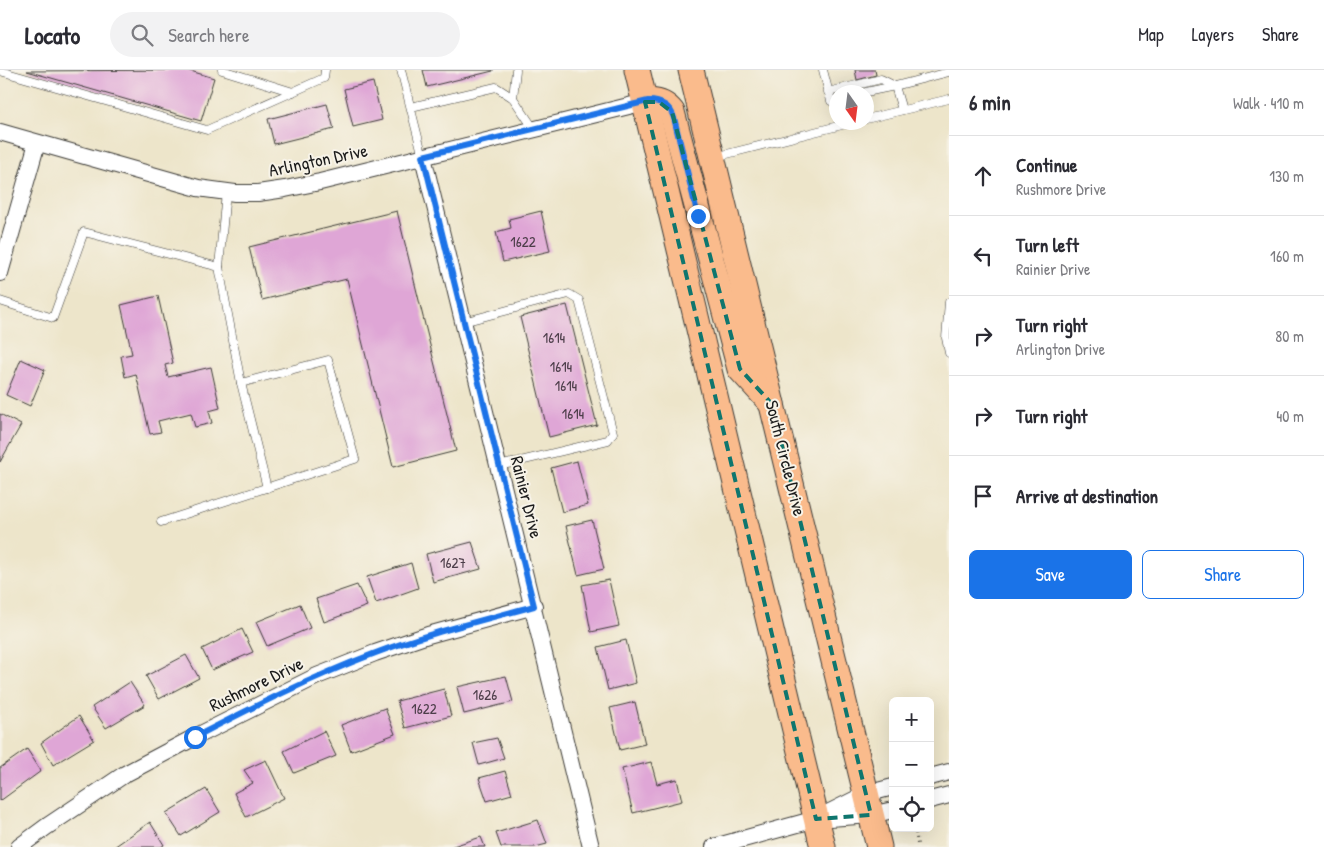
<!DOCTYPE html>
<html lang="en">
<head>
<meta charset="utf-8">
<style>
	body { margin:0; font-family:"Patrick Hand",sans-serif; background:#f2f2f3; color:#2b2b33 }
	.controls { position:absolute; right:15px; bottom:15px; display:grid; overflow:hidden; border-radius:8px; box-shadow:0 5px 20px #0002 }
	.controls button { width:45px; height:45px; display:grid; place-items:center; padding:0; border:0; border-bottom:1px solid #e1e1e2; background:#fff; color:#2b2b33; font:25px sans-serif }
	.compass { position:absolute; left:829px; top:15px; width:45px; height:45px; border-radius:50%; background:#fff; box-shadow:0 5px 20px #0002; rotate:166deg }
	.stop { position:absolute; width:15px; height:15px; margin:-11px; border:4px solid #1a73e8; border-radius:50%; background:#fff }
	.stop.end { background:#1a73e8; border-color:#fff; box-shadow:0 1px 5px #0008 }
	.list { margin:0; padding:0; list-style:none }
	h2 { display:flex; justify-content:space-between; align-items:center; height:65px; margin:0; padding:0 20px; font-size:21px }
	h2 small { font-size:16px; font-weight:400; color:#7c7c81 }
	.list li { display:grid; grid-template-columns:32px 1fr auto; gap:15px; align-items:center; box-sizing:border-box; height:80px; padding:0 20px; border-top:1px solid #e1e1e2 }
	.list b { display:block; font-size:19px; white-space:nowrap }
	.list p { margin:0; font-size:16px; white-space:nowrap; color:#7c7c81 }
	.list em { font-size:16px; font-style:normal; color:#7c7c81 }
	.actions { display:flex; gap:10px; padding:15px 20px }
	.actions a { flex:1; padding:11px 0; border:1px solid #1a73e8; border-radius:8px; text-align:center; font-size:18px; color:#1a73e8 }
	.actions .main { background:#1a73e8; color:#fff }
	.icon { flex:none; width:28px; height:28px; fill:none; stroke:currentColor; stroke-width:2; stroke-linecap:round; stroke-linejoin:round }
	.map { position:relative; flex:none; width:949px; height:777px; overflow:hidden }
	header { display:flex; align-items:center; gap:30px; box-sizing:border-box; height:70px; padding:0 25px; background:#fff; border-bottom:1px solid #e1e1e2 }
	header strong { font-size:24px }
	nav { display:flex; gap:28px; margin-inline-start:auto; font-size:18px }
	.search { width:350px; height:45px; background:#f2f2f3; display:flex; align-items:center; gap:12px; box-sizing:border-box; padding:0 18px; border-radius:28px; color:#7c7c81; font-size:19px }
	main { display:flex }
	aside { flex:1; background:#fff }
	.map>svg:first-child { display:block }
</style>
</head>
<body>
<header>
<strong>Locato</strong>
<div class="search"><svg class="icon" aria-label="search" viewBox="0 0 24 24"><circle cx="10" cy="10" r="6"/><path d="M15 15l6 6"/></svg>Search here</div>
<nav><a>Map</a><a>Layers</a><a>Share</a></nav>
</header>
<main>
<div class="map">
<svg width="949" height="777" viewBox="0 0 949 777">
	<rect width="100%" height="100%" fill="#f7f3e8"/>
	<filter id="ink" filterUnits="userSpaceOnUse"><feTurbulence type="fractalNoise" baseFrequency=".02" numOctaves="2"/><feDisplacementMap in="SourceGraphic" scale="10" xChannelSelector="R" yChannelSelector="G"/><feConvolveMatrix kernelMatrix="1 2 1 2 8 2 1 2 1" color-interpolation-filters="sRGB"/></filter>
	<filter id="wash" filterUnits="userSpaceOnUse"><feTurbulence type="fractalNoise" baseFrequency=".0096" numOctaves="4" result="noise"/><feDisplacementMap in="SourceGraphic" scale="20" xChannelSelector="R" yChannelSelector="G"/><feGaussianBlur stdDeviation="1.12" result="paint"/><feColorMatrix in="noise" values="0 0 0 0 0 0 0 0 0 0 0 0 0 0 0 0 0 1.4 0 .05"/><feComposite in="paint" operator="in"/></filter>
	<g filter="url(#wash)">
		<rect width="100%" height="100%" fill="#ede5ca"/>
		<g id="blocks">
			<!-- building -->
			<g fill="#dfa6d6">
				<path d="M187,0L214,8L201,51L27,1Z"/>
				<path d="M423,0H493V1L427,17Z"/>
				<path d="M855,0H875L876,5L857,10Z"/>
				<path d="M373,12L382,50L353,57L344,19Z"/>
				<path d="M327,34L334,59L274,74L268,49Z"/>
				<path d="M397,141L456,381L393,397L347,209L262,230L249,177Z"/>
				<path d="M541,141L550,181L503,192L496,162L511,158L509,149Z"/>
				<path d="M158,226L173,293L165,295L168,307L211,297L220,338L209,341L212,353L195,357L191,343L158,351L161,362L150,364L136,304L125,307L121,286L132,284L121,235Z"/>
				<path d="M567,235L597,355L549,367L520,247Z"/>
				<path d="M21,289L45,300L30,336L6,325Z"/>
				<path d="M0,344L21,355L0,392Z"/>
				<path d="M577,391L588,435L562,442L551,398Z"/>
				<path d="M592,450L604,499L578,505L566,456Z"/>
				<path d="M472,472L481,499L433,512L426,484Z"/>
				<path d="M411,493L418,518L376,533L367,507Z"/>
				<path d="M609,510L619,556L591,562L582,515Z"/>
				<path d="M357,515L367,536L324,552L316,529Z"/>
				<path d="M300,534L310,558L267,576L256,552Z"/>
				<path d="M242,559L253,582L212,600L202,579Z"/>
				<path d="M626,570L636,613L608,620L598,577Z"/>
				<path d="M186,585L199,608L159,629L146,606Z"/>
				<path d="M506,606L513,632L464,644L457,617Z"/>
				<path d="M130,612L145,635L106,658L92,637Z"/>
				<path d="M444,619L451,646L405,658L397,631Z"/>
				<path d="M635,632L645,674L620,680L610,638Z"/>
				<path d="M385,638L395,664L351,681L341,655Z"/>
				<path d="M79,646L94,670L53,695L41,673Z"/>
				<path d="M324,661L336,686L294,703L284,681Z"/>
				<path d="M497,668L504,688L479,695L473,673Z"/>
				<path d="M27,679L41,701L0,731V698Z"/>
				<path d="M266,690L284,728L246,747L234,723L253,713L244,700Z"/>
				<path d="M651,692L657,714L677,709L682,731L633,743L622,699Z"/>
				<path d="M505,701L512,724L487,731L479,708Z"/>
				<path d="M206,719L220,742L181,766L166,743Z"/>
				<path d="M538,750L547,774L535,777H501L496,763Z"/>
				<path d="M150,752L164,775L161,777H114Z"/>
				<path d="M481,767L485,777H450Z"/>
			</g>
		</g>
	</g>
	<g filter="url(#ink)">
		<use href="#blocks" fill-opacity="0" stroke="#3b3a36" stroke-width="1"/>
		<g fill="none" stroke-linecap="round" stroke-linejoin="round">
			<defs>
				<g id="service">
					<path d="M222,0L293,22"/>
					<path d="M401,0L423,87"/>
					<path d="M823,0L831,31L836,30"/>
					<path d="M0,1L207,60L324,8L325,0"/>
					<path d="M828,22L881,9L895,16L949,2"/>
					<path d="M866,22L895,16L902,40"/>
					<path d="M513,28L516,0"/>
					<path d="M411,37L496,17L513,28L534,59"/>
					<path d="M866,49L949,29"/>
					<path d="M715,87L854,52"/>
					<path d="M219,197L226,122"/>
					<path d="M0,231L53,248L84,162L219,197L241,313L267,418"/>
					<path d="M949,232L946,268L949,283"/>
					<path d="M463,252L569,224L579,230L613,363L608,370L499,396"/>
					<path d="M161,452L355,389L328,290L241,313"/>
				</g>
				<g id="minor">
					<path d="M0,62L198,118L235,123H258L285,119L320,112L645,32"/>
					<path d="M423,87L591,777"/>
					<path d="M0,203L37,73"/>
					<path d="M930,707L949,702"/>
					<path d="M930,730L949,725"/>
					<path d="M822,746L866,724L893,717"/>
					<path d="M19,777L46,757L125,704L195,667L317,606L375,583L428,565L534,536"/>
					<path d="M714,777L816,749L871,745L893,740"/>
				</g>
				<g id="primary">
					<path d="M637,0L823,777"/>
					<path d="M691,0L879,777"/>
					<path d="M645,32C657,30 665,33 672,42L740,299L772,334"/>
				</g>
			</defs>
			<!-- service casing -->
			<use href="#service" stroke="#3b3a36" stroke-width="9"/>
			<!-- minor casing -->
			<use href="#minor" stroke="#3b3a36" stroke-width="18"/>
			<!-- primary casing -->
			<use href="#primary" stroke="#3b3a36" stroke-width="27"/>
			<!-- path -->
			<path stroke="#3b3a36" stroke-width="3" stroke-dasharray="1 4" stroke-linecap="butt" d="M915,758L918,777"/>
			<!-- service -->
			<use href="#service" stroke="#fff" stroke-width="8"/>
			<!-- minor -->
			<use href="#minor" stroke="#fff" stroke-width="16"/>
			<!-- primary -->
			<use href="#primary" stroke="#fabb8c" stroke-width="25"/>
		</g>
	</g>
	<g fill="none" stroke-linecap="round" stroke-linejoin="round" filter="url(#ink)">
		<!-- route -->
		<path stroke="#1a73e8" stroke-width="6" d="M195,667C253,637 312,607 373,584C425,564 480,551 534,536L423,86L648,31C661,31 670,35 674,48L698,146"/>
	</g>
	<!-- marked area -->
	<path fill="none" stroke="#0f766e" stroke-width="4" stroke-dasharray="10 6" stroke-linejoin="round" d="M645,32H659L672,42L740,299L772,334L871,745L816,749Z"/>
	<g text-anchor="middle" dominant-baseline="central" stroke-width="4" stroke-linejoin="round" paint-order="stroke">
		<!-- number labels -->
		<g font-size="15" fill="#4d3e4a">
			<text x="523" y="171">1622</text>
			<text x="554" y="267">1614</text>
			<text x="561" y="296">1614</text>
			<text x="566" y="315">1614</text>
			<text x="573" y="343">1614</text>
			<text x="453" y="492">1627</text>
			<text x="485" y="624">1626</text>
			<text x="424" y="638">1622</text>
		</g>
		<!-- street labels -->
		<g font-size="18" fill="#1c1c1c" stroke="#f7f3e8">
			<text transform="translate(318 90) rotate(-12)">Arlington Drive</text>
			<text transform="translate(786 388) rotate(76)">South Circle Drive</text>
			<text transform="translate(527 427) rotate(76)">Rainier Drive</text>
			<text transform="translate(256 614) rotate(-26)">Rushmore Drive</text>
		</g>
	</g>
</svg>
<div class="controls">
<button>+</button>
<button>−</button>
<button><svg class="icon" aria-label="locate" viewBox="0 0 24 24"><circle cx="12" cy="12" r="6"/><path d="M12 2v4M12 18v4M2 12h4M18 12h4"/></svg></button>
</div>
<svg class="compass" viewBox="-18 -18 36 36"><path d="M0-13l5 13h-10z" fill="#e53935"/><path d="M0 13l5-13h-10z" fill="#7c7c81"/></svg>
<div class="stop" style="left:195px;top:667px"></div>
<div class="stop end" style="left:698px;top:146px"></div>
</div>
<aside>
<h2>6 min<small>Walk · 410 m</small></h2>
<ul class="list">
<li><svg class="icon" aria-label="ahead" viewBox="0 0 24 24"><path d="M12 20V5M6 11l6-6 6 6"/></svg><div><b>Continue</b><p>Rushmore Drive</p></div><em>130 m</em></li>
<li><svg class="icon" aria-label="left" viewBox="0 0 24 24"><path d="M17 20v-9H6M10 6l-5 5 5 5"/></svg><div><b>Turn left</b><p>Rainier Drive</p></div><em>160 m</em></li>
<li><svg class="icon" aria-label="right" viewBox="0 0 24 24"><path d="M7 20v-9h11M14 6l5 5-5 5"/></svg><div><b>Turn right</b><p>Arlington Drive</p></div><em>80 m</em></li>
<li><svg class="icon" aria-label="right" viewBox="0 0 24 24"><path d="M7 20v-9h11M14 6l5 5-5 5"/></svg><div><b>Turn right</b></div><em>40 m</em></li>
<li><svg class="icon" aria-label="arrive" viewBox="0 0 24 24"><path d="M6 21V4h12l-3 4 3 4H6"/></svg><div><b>Arrive at destination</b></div></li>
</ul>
<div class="actions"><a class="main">Save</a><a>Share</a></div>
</aside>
</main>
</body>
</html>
